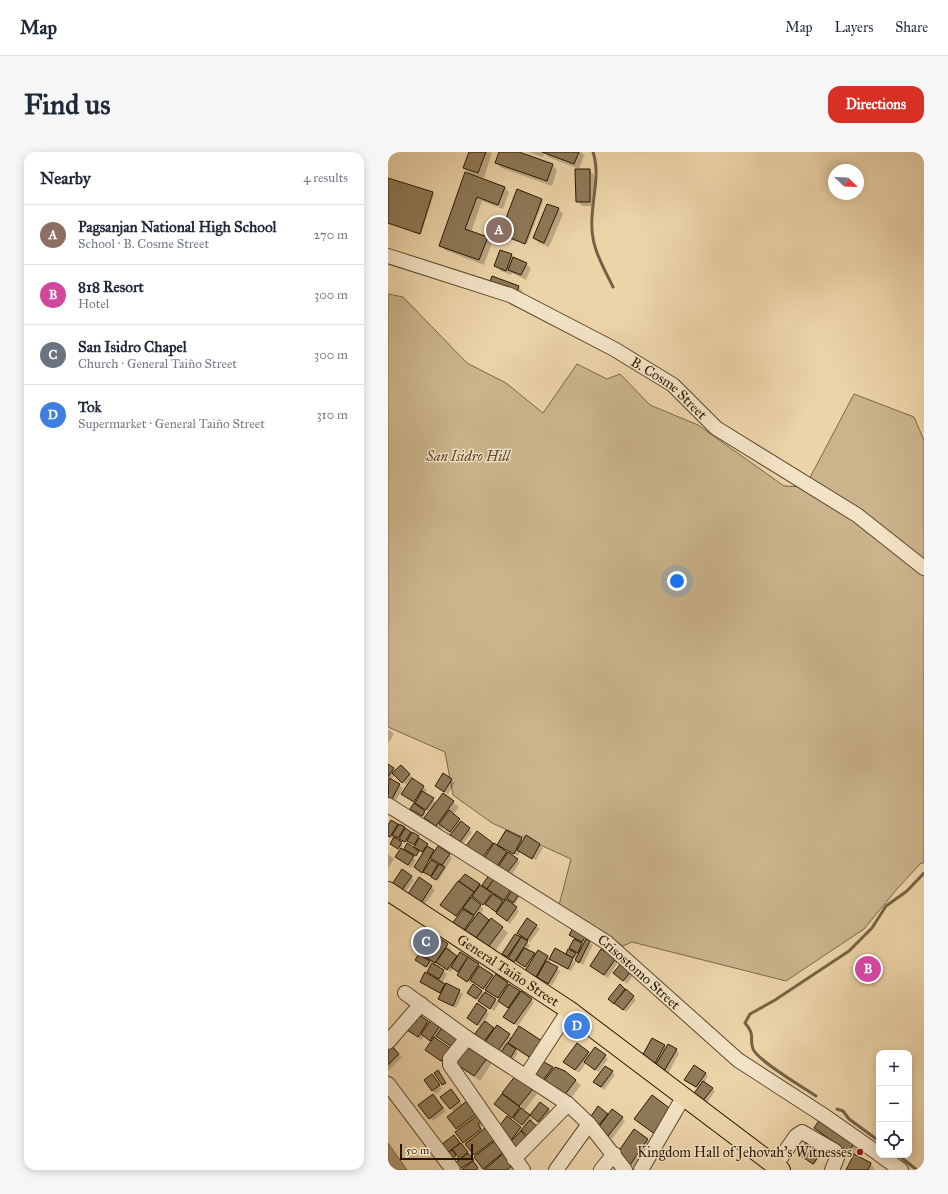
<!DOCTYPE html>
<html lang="en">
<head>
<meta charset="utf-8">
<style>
	body { margin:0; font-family:"IM FELL Great Primer",serif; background:#f6f6f7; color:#1f2937 }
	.controls { position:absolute; right:12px; bottom:12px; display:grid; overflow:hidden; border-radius:8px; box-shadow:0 2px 10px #0003 }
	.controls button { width:36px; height:36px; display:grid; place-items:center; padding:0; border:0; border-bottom:1px solid #e0e1e3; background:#fff; color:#1f2937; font:20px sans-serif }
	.compass { position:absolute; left:440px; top:12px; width:36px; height:36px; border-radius:50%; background:#fff; box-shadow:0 2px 10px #0003; rotate:113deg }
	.scale { position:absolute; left:12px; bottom:10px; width:73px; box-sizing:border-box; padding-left:4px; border:2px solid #281802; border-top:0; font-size:11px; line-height:14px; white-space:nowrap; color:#281802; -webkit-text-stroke:3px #f3e3c6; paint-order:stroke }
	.you { position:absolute; left:289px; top:429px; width:14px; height:14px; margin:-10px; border:3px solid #fff; border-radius:50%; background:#1a73e8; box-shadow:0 0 0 6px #1a73e833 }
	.badge { display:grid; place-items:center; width:26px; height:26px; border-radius:50%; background:#d93025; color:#fff; font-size:13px; font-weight:700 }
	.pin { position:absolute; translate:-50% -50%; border:2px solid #fff; box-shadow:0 1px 4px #0006 }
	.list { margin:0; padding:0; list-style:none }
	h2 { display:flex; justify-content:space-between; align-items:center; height:52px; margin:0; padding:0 16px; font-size:17px }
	h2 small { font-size:13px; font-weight:400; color:#747a83 }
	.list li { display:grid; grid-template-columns:26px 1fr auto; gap:12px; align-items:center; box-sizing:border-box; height:60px; padding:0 16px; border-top:1px solid #e0e1e3 }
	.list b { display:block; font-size:15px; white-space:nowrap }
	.list p { margin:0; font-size:13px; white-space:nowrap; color:#747a83 }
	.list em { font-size:13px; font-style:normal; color:#747a83 }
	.icon { flex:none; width:22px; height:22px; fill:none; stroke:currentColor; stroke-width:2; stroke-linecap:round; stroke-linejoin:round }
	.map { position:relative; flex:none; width:536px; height:1018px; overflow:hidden; border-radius:12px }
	header { display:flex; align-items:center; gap:24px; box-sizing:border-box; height:56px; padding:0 20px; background:#fff; border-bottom:1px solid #e0e1e3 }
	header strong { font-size:19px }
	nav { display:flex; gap:22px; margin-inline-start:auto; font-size:14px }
	.intro { display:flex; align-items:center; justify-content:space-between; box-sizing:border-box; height:96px; padding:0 24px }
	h1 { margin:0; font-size:28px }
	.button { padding:10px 18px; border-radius:12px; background:#d93025; color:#fff; font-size:14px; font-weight:700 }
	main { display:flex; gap:24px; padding:0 24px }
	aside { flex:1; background:#fff; border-radius:12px; box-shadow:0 2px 10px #0003 }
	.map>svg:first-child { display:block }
</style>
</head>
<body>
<header>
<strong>Map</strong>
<nav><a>Map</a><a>Layers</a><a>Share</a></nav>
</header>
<div class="intro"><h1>Find us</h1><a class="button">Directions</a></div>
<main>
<aside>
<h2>Nearby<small>4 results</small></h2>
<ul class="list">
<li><span class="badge" style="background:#8d6e63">A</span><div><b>Pagsanjan National High School</b><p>School · B. Cosme Street</p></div><em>270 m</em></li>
<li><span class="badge" style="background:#d1479c">B</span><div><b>818 Resort</b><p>Hotel</p></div><em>300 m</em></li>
<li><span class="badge" style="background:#6b7280">C</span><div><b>San Isidro Chapel</b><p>Church · General Taiño Street</p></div><em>300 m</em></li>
<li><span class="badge" style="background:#3f7fe0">D</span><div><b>Tok</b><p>Supermarket · General Taiño Street</p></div><em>310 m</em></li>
</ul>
</aside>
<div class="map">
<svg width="536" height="1018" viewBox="0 0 536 1018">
	<rect width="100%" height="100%" fill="#ecd4a8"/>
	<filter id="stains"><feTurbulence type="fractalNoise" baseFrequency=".005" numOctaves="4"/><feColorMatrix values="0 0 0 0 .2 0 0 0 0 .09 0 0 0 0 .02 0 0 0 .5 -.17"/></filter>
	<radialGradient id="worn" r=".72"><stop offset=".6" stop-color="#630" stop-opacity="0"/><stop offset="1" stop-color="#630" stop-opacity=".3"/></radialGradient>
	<!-- green -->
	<path fill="#cbb48c" stroke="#7a6647" d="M0,142L15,145L79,211L118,231L155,261L189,212L219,227L232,222L262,253L310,273L396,334L417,335L466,242L526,265L536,288V711H533L509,737L476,777L398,829L244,790L235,794L171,753L183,707L104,671L65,643L57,600L0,575Z"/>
	<!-- water -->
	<path fill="#a99470" stroke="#756244" d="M0,991L19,1018H0Z"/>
	<!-- shadow -->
	<g fill="#0003" fill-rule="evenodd">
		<path d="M82,0H104L96,26L86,23L85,24L116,35L121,40L115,57L94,49L83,80L99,85L104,91L96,113L57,98L52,93L84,24L76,16Z"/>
		<path d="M112,0H128L164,13L169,18L164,34L114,16L108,11Z"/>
		<path d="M141,0H193L196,3L191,17L160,5L156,1L155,5Z"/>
		<path d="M201,18L206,23L207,54H194L189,49Z"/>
		<path d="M0,27L46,42L33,82L0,72Z"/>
		<path d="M130,38L155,49L139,92L113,82Z"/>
		<path d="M170,57L175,62L161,95L151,91L146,86Z"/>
		<path d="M123,103L143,116L138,128L124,121L123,123L113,119L108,114Z"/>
		<path d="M130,135L135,140L132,149L107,140Z"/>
		<path d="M0,577L6,582L0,592Z"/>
		<path d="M0,613L8,619L13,614L25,626L24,627L39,638L36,641L49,651L55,642L71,655L65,663L84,680L75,692L55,675L53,678L43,671L38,666L42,661L35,656L38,661L35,665L24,658L34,657L18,645L22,629L18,633L7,623L3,628L15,636L7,650L0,646Z"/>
		<path d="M55,622L67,631L60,642L48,634Z"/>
		<path d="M9,673L30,685L47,701L61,702L64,706L50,729L27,715L36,701L20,688L18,691L7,684L6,686L15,693L12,697L28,708L23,716L9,705L12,699L3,692L6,688L0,684V675ZM45,707L52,712L51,714L44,709Z"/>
		<path d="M118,679L135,689L138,685L152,693L155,696L148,708L133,699L130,704L114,696L111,693Z"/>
		<path d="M104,692L132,710L123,724L99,706L97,708L82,697Z"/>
		<path d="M0,702L6,707L0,717Z"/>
		<path d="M102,723L133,742L127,752L121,748L120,750L131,759L122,772L100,753L99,755L89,748L88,750L96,757L92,762L102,770L103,767L120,781L104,803L78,783L70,766L54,753L78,734L73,729L91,733L104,744L106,741ZM83,737L88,741L87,743L82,738Z"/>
		<path d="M23,725L26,728L15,744L6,738Z"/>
		<path d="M32,726L47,738L34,756L19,745Z"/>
		<path d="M140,768L152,777L142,790L133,784Z"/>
		<path d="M185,777L201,787L200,789L205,793L195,813L189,809L183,819L163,808L161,811L172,819L164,834L142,822L140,817L115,802L128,783L142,793L139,798L148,803L150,799L162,807L182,805L179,802L187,787L182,783ZM183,804L188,807L187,810L182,805Z"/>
		<path d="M59,793L64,798L62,801L70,806H79L146,850L130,874L153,889L148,910L127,897L130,901L124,910L90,887L93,876L80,866L98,859L101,862L96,870L107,878L109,874L124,886L131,875L120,868L122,857L112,850L106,859L84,844L80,841L94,839L96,842L98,839L85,830L83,832L73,826L70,823L72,821L65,816L63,820L53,813L51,816L59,822L54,831L75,842L68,856L55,850L52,847L54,843L33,829L46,825L40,820L46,811L44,810L40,816L30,809L28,807L32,802L28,797ZM99,839L112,848L110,850L98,841ZM121,891L126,896L120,893Z"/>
		<path d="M227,807L230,810L220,826L203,814Z"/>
		<path d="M235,811L247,821L239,832L230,824Z"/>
		<path d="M232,834L248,848L238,860L224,850Z"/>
		<path d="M30,864L41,872L52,873L68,898L50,885L48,888L61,897L56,912L38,898L44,890L36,884L33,888L20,878Z"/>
		<path d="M276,894L288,898L291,901L280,922L257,909Z"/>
		<path d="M4,895L14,905L0,919V899Z"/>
		<path d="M200,901L202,903L217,904L220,907L211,920L198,911L191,921L180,913Z"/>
		<path d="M99,906L104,911L92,929L72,914Z"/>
		<path d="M154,910L166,917L176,920L193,933L180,950L148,929Z"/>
		<path d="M224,920L227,923L216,938L209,933Z"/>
		<path d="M317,921L320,924L316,931L327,939L317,954L310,937L298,928Z"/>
		<path d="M47,927L54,937L48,942L45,939Z"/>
		<path d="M144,937L149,942L136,959L145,967L134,981L125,989L113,980L119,965L135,978L137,975L111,955L123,948L116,941Z"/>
		<path d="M66,942L75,953L79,950L97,972L92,976L95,979L100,981L128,1018H97L89,1005L68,980L71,978L60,965L66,960L62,956Z"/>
		<path d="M48,946L58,959L45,969L42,966Z"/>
		<path d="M160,957L163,960L154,972L146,966Z"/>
		<path d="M288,961L293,966L276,989L247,967Z"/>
		<path d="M219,962L234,966L237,969L224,987L202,967Z"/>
		<path d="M427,976L466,993L471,998L466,1004L483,1012L487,1018H459L466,1005Z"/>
		<path d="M246,979L265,993L248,1017L235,1008Z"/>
		<path d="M69,988L91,1018H93H73L67,1012L73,1007L68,1000L66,1001L69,1005L62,1010L51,996Z"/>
		<path d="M437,997L426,1013L413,1003Z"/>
	</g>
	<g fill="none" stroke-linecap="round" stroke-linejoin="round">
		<!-- stream -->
		<g stroke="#756244" stroke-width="3">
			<path d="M205,0C212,21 205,43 204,65C202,94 213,110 225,135"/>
			<path d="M428,944C415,935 370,909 365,897C361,886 368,884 357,871L362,862L387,848L461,799L484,776L498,754L519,739L536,721"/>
			<path d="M449,957L455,959L461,967L491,989"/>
			<path d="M510,1003L529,1018"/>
		</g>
	</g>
	<!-- building -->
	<g fill="#8e7a58" stroke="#281802">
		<path d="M81,0H98L90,21L75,16Z"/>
		<path d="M111,0H131L165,12L159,29L107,11Z"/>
		<path d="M154,0H191L186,12Z"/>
		<path d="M187,17H202V50H188Z"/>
		<path d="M77,20L117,35L110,53L89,45L77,77L100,85L91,108L51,94Z"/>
		<path d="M0,26L45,40L32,82L0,71Z"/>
		<path d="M129,37L154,47L137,92L112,82Z"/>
		<path d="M159,52L171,56L156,91L145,86Z"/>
		<path d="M112,98L124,102L118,119L106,114Z"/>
		<path d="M125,105L139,111L133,123L120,118Z"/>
		<path d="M104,124L131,134L127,145L100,135Z"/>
		<path d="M0,612L6,616L0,625Z"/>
		<path d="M13,613L22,622L14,631L4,621Z"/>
		<path d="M55,621L64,627L56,640L47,634Z"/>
		<path d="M1,626L12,632L4,647L0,645Z"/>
		<path d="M24,626L36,634L26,650L13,642Z"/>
		<path d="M34,639L46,646L38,658L27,651Z"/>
		<path d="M55,641L66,649L48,674L36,666Z"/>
		<path d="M26,651L37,659L34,664L22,657Z"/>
		<path d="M61,658L72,667L62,680L51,672Z"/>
		<path d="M3,668L10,672L2,685L0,684V673Z"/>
		<path d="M73,669L82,676L72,690L62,683Z"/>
		<path d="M11,672L17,675L10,686L4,683Z"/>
		<path d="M17,676L23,680L17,690L11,687Z"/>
		<path d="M118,678L134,686L126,702L109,693Z"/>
		<path d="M89,679L105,691L94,706L78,694Z"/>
		<path d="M24,680L31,684L26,693L19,689Z"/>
		<path d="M138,683L152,692L144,707L129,698Z"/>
		<path d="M6,685L14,690L10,697L2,692Z"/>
		<path d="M31,686L40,692L34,700L26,695Z"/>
		<path d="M19,691L31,699L28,704L16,697Z"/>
		<path d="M106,691L119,700L109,714L97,705Z"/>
		<path d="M39,694L46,698L34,721L26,715Z"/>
		<path d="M50,694L62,702L54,713L42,706Z"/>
		<path d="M13,696L26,704L20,713L7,705Z"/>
		<path d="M120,700L130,707L119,721L110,715Z"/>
		<path d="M43,708L50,712L43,724L35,720Z"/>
		<path d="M51,712L57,715L48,728L43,725Z"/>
		<path d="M14,717L24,724L11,742L2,735Z"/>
		<path d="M77,722L92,732L86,740L71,729Z"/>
		<path d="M102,722L107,726L99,737L94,733Z"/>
		<path d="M108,724L124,736L116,748L99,737Z"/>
		<path d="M31,725L44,734L31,754L18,745Z"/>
		<path d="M70,729L86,740L68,764L52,753Z"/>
		<path d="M92,733L104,741L95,753L84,744Z"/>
		<path d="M126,736L133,740L125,751L119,746Z"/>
		<path d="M105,742L115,749L108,760L97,752Z"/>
		<path d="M83,745L93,753L86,763L75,756Z"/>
		<path d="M118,747L129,755L119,769L108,761Z"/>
		<path d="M75,757L86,764L74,781L63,773Z"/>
		<path d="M91,760L101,768L86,789L75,781Z"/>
		<path d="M103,766L115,775L98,798L86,789Z"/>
		<path d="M139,766L149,773L139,788L129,781Z"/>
		<path d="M185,776L198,783L194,790L181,783Z"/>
		<path d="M40,778L60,792L47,811L27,798Z"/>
		<path d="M127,782L133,785L119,805L114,802Z"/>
		<path d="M133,785L140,789L126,810L120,806Z"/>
		<path d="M186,787L194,791L190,801L181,796Z"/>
		<path d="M198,787L202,789L191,811L187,808Z"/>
		<path d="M58,796L69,804L59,818L48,810Z"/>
		<path d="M136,796L147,801L137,815L128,809Z"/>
		<path d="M167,796L185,806L180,817L161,807Z"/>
		<path d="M180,797L188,801L185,806L178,802Z"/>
		<path d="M213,797L228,806L216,823L202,814Z"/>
		<path d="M150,798L160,804L148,825L137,819Z"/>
		<path d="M72,800L80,805L70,820L63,815Z"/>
		<path d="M31,802L42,809L38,815L27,808Z"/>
		<path d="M80,805L91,812L79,830L69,823Z"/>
		<path d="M158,809L170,815L160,832L149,825Z"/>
		<path d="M235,809L245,817L235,829L225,821Z"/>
		<path d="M44,811L56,818L51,827L39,820Z"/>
		<path d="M91,814L105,823L95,837L82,828Z"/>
		<path d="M37,820L57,832L52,841L32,830Z"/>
		<path d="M108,822L120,831L110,846L97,838Z"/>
		<path d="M58,831L72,838L65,854L50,847Z"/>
		<path d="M85,832L94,839L88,847L79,841Z"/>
		<path d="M121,832L132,839L120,856L110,849Z"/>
		<path d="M232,832L237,837L226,852L220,847Z"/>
		<path d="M238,837L246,844L235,858L226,851Z"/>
		<path d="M133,839L144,847L126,872L115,865Z"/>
		<path d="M97,840L108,847L102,857L90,849Z"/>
		<path d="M89,851L99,858L89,873L79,866Z"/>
		<path d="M30,862L40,869L30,885L19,878Z"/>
		<path d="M44,866L53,872L42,889L33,882Z"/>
		<path d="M97,869L106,876L95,891L85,884Z"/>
		<path d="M109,873L122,882L109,900L97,890Z"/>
		<path d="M55,874L71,885L64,895L48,884Z"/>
		<path d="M131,874L154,889L143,906L120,891Z"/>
		<path d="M46,885L62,896L53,909L37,898Z"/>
		<path d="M264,886L277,893L266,913L253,906Z"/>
		<path d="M79,891L100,905L86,924L65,910Z"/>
		<path d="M119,891L128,897L121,908L112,902Z"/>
		<path d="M189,891L201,900L187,918L175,910Z"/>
		<path d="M280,892L289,897L276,919L267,914Z"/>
		<path d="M4,894L11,902L0,913V897Z"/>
		<path d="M207,895L218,903L207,918L196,910Z"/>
		<path d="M154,909L165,915L152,932L143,925Z"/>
		<path d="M306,913L318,921L308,935L296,928Z"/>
		<path d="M217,914L225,919L213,935L205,930Z"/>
		<path d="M167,915L177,919L188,928L175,945L155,930Z"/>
		<path d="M50,918L58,931L54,933L46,921Z"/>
		<path d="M44,922L52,933L44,939L36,928Z"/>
		<path d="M128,923L145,937L131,954L114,941Z"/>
		<path d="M315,929L325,936L313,951L304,944Z"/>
		<path d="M63,937L72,949L62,957L52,945Z"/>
		<path d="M45,942L55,956L41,967L30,953Z"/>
		<path d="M114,942L132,955L124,966L106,952Z"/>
		<path d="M264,943L288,961L271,985L246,967Z"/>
		<path d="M80,948L89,961L68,977L59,965Z"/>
		<path d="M152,950L161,957L150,970L142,963Z"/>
		<path d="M210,954L220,962L210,974L201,967Z"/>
		<path d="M133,956L142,963L134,973L125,966Z"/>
		<path d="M224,957L235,965L220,984L210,976Z"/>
		<path d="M90,963L94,969L90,972L93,977L75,991L67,980Z"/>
		<path d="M119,964L133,975L123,988L109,977Z"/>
		<path d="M432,967L466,992L460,1000L426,976Z"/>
		<path d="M142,968L152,977L143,987L133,978Z"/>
		<path d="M97,976L106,988L86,1003L77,992Z"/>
		<path d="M246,977L260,987L242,1013L228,1003Z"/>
		<path d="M133,979L142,989L131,1000L122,990Z"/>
		<path d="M66,983L72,991L55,1004L49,996Z"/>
		<path d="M422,985L437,995L425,1012L410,1002Z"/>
		<path d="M108,988L117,999L95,1017L86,1005Z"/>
		<path d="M73,991L80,1000L72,1007L64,997Z"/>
		<path d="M64,998L68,1003L60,1010L56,1004Z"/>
		<path d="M117,1000L126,1012L119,1018H96Z"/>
		<path d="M80,1001L86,1008L70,1018L66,1012Z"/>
		<path d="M466,1002L483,1011L480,1018H458Z"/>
		<path d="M85,1009L90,1016L88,1018H74Z"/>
	</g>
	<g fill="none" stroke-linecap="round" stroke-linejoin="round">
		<defs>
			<g id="minor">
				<path id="s1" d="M0,104L122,143L226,197L285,233L328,276L469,363L536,416"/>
				<path id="s2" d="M0,653L218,790L350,908L438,965L491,1002"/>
				<path d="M17,841L79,886"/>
				<path d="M0,890L33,852"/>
				<path d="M138,924L181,858"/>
				<path d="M0,932L65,1018"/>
				<path d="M492,1003L513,1018"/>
				<path d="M126,1007L180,952"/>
				<path d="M387,1014L408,984L414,980L447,999L449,1006L444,1018"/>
				<path d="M135,1018L62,913V907L79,886L180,952L201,972L237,1018"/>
				<path d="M168,1018L201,972"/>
				<path d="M213,1018L226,1002"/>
				<path d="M253,1018L296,944"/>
			</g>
			<g id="major">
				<path id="s3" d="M0,739L181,858L393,1018"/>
			</g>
		</defs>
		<!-- minor casing -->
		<use href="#minor" stroke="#59472c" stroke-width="16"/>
		<!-- major casing -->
		<use href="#major" stroke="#281802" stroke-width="20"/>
		<!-- minor -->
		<use href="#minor" stroke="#f3e3c6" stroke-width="14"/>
		<!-- major -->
		<use href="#major" stroke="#ecd4a8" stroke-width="18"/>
	</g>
	<!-- markers -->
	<circle fill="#8f2418" stroke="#f3e3c6" stroke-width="1.5" cx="472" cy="1000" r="4"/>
	<g text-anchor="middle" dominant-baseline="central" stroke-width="3" stroke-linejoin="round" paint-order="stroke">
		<!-- street labels -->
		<g font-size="14" fill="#281802" stroke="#f3e3c6">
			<text stroke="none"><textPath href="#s1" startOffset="313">B. Cosme Street</textPath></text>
			<text stroke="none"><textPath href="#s3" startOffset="144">General Taiño Street</textPath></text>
			<text stroke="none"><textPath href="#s2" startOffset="302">Crisostomo Street</textPath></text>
		</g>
		<!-- park labels -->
		<g font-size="14" font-style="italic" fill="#59472b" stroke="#f3e3c6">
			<text x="80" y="304">San Isidro Hill</text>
		</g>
		<!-- poi labels -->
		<g font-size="14" fill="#281802" stroke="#f3e3c6" text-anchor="end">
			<text x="464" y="1000">Kingdom Hall of Jehovah's Witnesses</text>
		</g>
	</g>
	<rect width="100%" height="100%" filter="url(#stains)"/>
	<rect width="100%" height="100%" fill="url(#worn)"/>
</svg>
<div class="controls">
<button>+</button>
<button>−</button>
<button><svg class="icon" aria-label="locate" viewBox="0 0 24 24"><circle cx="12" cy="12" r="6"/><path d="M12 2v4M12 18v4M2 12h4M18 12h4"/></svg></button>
</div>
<svg class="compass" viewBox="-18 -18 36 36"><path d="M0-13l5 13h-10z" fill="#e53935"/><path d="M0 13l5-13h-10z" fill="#747a83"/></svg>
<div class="scale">50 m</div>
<div class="you"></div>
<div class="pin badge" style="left:111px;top:78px;background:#8d6e63">A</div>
<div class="pin badge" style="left:480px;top:817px;background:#d1479c">B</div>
<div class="pin badge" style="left:38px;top:790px;background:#6b7280">C</div>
<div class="pin badge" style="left:189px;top:874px;background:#3f7fe0">D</div>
</div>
</main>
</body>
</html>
